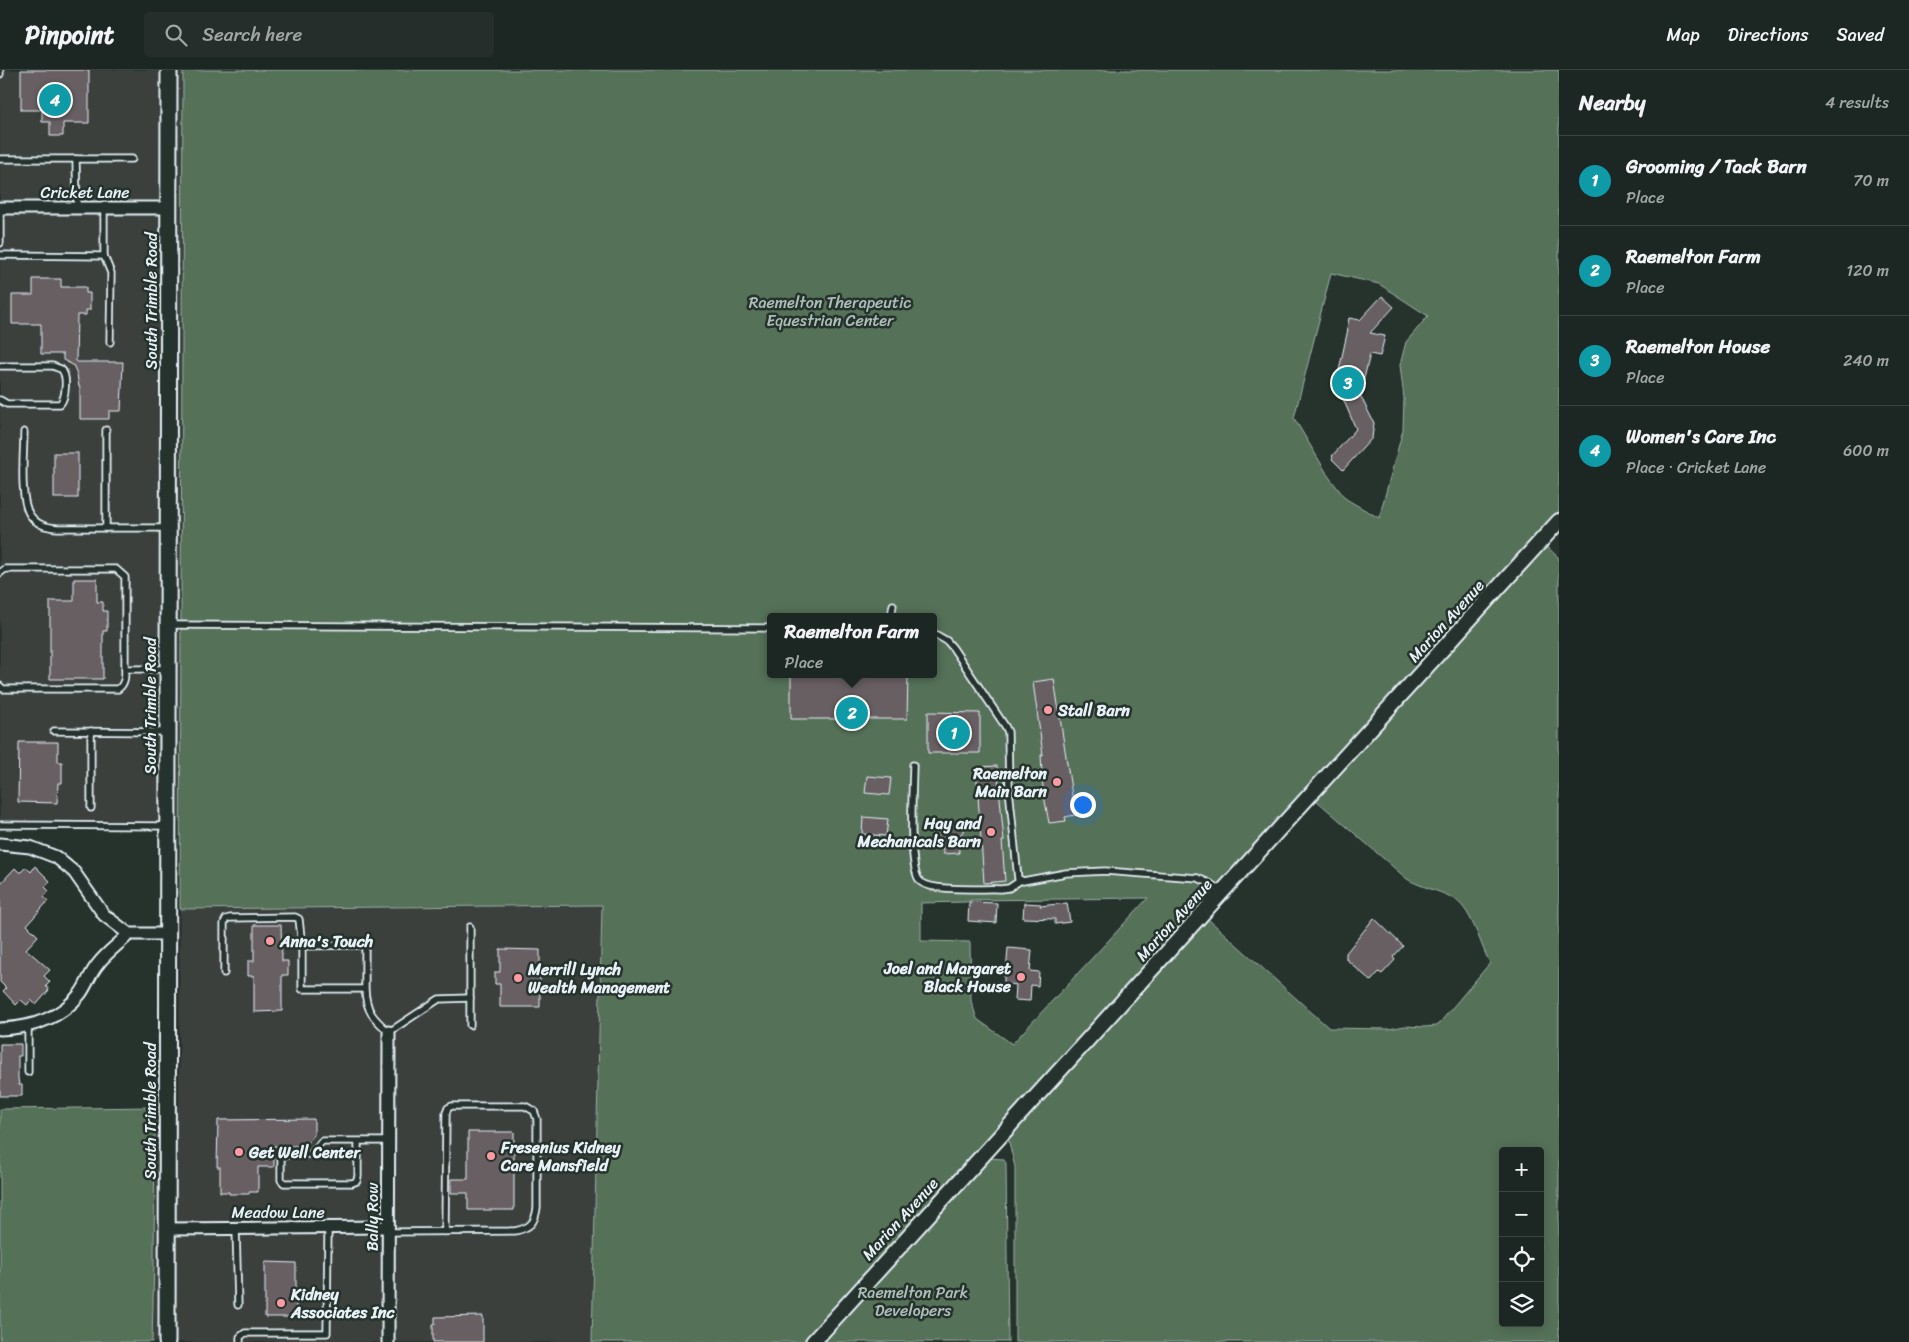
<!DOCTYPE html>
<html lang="en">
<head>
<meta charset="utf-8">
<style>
	body { margin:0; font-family:Sriracha,sans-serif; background:#252e2a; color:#f1f3f6 }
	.controls { position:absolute; right:15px; bottom:15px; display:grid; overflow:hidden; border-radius:5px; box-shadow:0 2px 12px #0003 }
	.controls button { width:45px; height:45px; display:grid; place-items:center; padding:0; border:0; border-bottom:1px solid #3a4340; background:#1c2622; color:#f1f3f6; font:25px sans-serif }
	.you { position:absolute; left:1082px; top:734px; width:18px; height:18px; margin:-12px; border:4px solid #fff; border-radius:50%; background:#1a73e8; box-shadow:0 0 0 8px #1a73e833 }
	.badge { display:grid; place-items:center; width:32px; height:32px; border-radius:50%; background:#d93025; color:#fff; font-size:16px; font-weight:700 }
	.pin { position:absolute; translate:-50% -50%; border:2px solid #fff; box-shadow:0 1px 5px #0006 }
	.popup { position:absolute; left:767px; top:543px; width:170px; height:65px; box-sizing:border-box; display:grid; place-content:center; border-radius:5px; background:#1c2622; filter:drop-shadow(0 1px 4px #0005); font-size:16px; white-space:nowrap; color:#a0a5a5 }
	.popup b { font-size:19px; color:#f1f3f6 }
	.popup::after { content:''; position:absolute; left:50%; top:100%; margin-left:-10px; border:10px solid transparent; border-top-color:#1c2622 }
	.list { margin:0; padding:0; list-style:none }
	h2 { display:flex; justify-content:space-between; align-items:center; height:65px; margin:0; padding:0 20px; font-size:21px }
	h2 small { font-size:16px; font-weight:400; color:#a0a5a5 }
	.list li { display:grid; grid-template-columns:32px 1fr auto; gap:15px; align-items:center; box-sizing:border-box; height:90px; padding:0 20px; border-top:1px solid #3a4340 }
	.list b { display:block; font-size:19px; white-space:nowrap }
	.list p { margin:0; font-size:16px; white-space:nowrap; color:#a0a5a5 }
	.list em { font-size:16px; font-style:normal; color:#a0a5a5 }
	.icon { flex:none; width:28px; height:28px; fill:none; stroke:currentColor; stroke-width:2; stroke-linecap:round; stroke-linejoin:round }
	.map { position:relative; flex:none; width:1559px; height:1272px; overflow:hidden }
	header { display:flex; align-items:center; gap:30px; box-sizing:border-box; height:70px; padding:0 25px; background:#1c2622; border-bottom:1px solid #3a4340 }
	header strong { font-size:24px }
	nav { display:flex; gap:28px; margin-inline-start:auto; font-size:18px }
	.search { width:350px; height:45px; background:#252e2a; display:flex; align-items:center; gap:12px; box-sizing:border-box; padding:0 18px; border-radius:5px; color:#a0a5a5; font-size:19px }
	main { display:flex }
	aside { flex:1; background:#1c2622 }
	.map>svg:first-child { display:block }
</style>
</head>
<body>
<header>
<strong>Pinpoint</strong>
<div class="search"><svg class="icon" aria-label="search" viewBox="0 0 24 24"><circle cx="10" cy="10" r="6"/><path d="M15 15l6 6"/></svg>Search here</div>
<nav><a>Map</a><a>Directions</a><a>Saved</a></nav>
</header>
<main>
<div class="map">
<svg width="1559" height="1272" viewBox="0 0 1559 1272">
	<rect width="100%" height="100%" fill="#26332d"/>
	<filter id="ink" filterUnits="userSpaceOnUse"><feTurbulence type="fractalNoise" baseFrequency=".02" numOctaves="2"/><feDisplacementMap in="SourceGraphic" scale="10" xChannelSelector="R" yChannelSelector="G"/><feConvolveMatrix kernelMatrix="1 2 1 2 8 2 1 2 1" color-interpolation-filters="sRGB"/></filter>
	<g filter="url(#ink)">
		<!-- built -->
		<g fill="#3a403e">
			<path d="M0,0H183L180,752L0,751Z"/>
			<path d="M602,835L592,1272H152L154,1191L155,1037L179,1036L180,839Z"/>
		</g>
		<!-- green -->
		<g fill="#547159" stroke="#9eb1a8" fill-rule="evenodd">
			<path d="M183,0H1559V441L1204,833L804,1272H592L602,835L180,839ZM1331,203L1379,214L1428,246L1406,272L1400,295L1404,328L1403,360L1379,448L1346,429L1329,407L1294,348ZM771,547H933V604H771ZM1148,828L1012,974L977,949L971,931L970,872L921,871V833L966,832L972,830Z"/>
			<path d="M1546,476L1559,488V1272H1015V1097L1008,1068L1208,849L1329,958L1389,959L1405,956L1424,957L1437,956L1490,893C1479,873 1472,837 1451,827C1437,820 1421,817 1407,809L1316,730ZM1503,1081H1540V1253H1503Z"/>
			<path d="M155,1037L154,1191L152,1272H0V1039Z"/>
			<path d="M989,1088L1003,1089L1006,1093L1008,1272H822Z"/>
		</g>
		<!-- building -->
		<g fill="#685e64" stroke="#e8f1f8">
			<path d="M21,0H89V53H63V66H50V52H42V40H21Z"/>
			<path d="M33,209H61V217H86V223H90V240H86V245H77L76,292H123L121,341H109V349H80V317H79L77,304L73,295L63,290V284H41V254H12V225H33Z"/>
			<path d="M1382,226L1394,237L1370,263L1385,266L1380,286L1370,284L1360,325L1374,353L1372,368L1343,400L1332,389L1333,387L1332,386L1356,359L1341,324L1343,315L1336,314L1348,259H1347L1349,248L1360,250Z"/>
			<rect x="54" y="383" width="24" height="45"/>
			<path d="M74,509H97V532H103V541H107V561H103V609H50V531H74Z"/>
			<path d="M791,604H908L907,649H791Z"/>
			<path d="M1054,609L1075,745L1065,747L1066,751L1049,753L1043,720L1041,685H1043L1033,612Z"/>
			<path d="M928,642L980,643V683H928Z"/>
			<path d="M19,672H58V692H62V713H58L57,733L18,732Z"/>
			<path d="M997,696L1004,771H1002L1005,811L984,813L976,697Z"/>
			<path d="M867,706L891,708L889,725L865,723Z"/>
			<path d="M863,747L888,749L886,766L862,764Z"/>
			<path d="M957,754L964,760L958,768L959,783L943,784L942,769L937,765L936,760L940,755Z"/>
			<path d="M35,796L50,811L45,817L49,821L44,827L48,831L27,855L38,866L26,879L50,900L44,906L50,912L46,916L49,920L36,935L31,930L27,935L21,930L16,935L3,921L6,918L0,912V814L15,798L20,803L26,797L31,802Z"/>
			<path d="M969,832L997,833L996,853L968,851Z"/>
			<path d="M1024,833L1041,834L1040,836L1067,833L1070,852L1055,854V849L1023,848Z"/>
			<path d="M1374,848L1403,876L1393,887L1395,890L1382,904L1379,902L1371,911L1346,889V883Z"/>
			<path d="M254,855H281L282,891H288V905H282V941L254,942V906H248V891H254Z"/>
			<path d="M1008,878L1032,880L1030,901L1039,902L1038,916L1031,915L1030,931L1015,930L1016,915L1004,913V903H1006Z"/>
			<path d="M500,879L540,880V937H500V914H495V902H500Z"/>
			<path d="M0,974H21V986H18V1008L19,1015H22V1026H0Z"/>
			<path d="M314,1049V1065L305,1076H274V1097H258V1122H249V1124H229V1122H220V1097H217L218,1050Z"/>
			<path d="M468,1062H514V1140H468V1123H451V1109H468Z"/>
			<path d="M265,1192L296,1193V1247H265Z"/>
			<path d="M483,1246V1272H433V1254H435V1247Z"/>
		</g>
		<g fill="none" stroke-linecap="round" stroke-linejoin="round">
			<defs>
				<g id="service">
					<path d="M0,4V0"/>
					<path d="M0,89H132"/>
					<path d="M76,89L77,138"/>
					<path d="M104,138V186L111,203L110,272"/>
					<path d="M0,173V138"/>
					<path d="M0,185L104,186"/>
					<path d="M0,296H53C55,297 58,298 61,299C68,305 66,328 60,334H7L0,330"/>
					<path d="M24,362C24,382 19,429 30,445C37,455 46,457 57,458H167"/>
					<path d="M106,458V360"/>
					<path d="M0,503L5,499H116L125,507V599C125,607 125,614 118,619H3L0,616"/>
					<path d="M891,547L893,535"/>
					<path d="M170,555L771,558"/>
					<path d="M933,563L947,571L953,578L1005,656L1008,662L1009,719L1018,809L1023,811L1066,803L1105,801L1198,808L1209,813L1221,821"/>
					<path d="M125,599H168"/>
					<path d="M54,661L168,662"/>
					<path d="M913,695C913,715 907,802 921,812C934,822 984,818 1001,819L1009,818L1021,810"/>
					<path d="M91,738V661"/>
					<path d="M0,755L167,756"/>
					<path d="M470,857V955"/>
					<path d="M224,903V853L226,849L230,848L295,847L299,849L302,876"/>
					<path d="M365,919V875L302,876V919H365C366,941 373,948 389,962L439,929L470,928"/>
					<path d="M28,1002V956"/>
					<path d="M358,1071V1106L357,1111L352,1113H284L281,1110V1088L284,1085L311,1084L322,1071H389"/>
					<path d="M236,1158L238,1235"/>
					<path d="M388,1162L515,1161C530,1158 535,1153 537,1138V1049L534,1041L525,1036H452L448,1038L446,1043L445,1162"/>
					<path d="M240,1272V1267L245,1263H327L328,1158"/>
				</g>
				<g id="minor">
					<path d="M0,138H169"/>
					<path d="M0,774L30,777L56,787L74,802L104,845L129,864H167"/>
					<path d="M0,959C30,958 60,949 80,924C87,915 90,903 98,894C106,883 119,874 129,864"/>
					<path d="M167,1159L388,1157"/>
					<path d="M388,1272L389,962"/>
				</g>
				<path id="tertiary" d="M813,1272L1559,451"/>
				<path id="secondary" d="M167,1272L169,0"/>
			</defs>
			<!-- service casing -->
			<use href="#service" stroke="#e8f1f8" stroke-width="9"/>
			<!-- minor casing -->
			<use href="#minor" stroke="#e8f1f8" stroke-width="15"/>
			<!-- tertiary casing -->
			<use href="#tertiary" stroke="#e8f1f8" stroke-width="18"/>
			<!-- secondary casing -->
			<use href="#secondary" stroke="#e8f1f8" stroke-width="19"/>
			<!-- service -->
			<use href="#service" stroke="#26332d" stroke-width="5.5"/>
			<!-- minor -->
			<use href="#minor" stroke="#26332d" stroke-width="11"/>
			<!-- tertiary -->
			<use href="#tertiary" stroke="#26332d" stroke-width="14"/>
			<!-- secondary -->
			<use href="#secondary" stroke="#26332d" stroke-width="15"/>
		</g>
	</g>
	<!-- markers -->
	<g fill="#ff9aa2" stroke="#26332d" stroke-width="2">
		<circle cx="1048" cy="640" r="5"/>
		<circle cx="1057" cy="712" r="5"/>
		<circle cx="991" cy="762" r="5"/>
		<circle cx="270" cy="871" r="5"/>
		<circle cx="1021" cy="907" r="5"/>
		<circle cx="518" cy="908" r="5"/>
		<circle cx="239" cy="1082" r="5"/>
		<circle cx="491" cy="1086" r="5"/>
		<circle cx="281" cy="1233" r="5"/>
	</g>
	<g text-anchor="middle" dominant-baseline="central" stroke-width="5" stroke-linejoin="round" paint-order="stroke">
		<!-- street labels -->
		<g font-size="16" fill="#e8f1f8" stroke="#26332d">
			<text x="85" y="122">Cricket Lane</text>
			<text transform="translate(151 231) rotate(-90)">South Trimble Road</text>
			<text transform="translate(1446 551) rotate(-48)">Marion Avenue</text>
			<text transform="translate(150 636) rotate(-90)">South Trimble Road</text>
			<text transform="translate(1174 850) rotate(-48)">Marion Avenue</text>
			<text transform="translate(150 1041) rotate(-90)">South Trimble Road</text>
			<text x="278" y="1142">Meadow Lane</text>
			<text transform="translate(372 1147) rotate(-90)">Bally Row</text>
			<text transform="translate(900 1149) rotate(-48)">Marion Avenue</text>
		</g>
		<!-- park labels -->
		<g font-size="16" fill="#adbeb8" stroke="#26332d">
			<text x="830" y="232">Raemelton Therapeutic<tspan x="830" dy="18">Equestrian Center</tspan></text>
			<text x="913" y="1222">Raemelton Park<tspan x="913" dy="18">Developers</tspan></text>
		</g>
		<!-- poi labels -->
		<g font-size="16" font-weight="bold" fill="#e8f1f8" stroke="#26332d" text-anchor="start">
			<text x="1058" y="640">Stall Barn</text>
			<text x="1047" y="703" text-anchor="end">Raemelton<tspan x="1047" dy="18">Main Barn</tspan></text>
			<text x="981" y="753" text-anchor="end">Hay and<tspan x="981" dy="18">Mechanicals Barn</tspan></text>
			<text x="280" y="871">Anna's Touch</text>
			<text x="1011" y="898" text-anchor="end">Joel and Margaret<tspan x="1011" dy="18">Black House</tspan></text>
			<text x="528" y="899">Merrill Lynch<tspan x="528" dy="18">Wealth Management</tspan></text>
			<text x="501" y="1077">Fresenius Kidney<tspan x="501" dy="18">Care Mansfield</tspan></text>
			<text x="249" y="1082">Get Well Center</text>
			<text x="291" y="1224">Kidney<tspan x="291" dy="18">Associates Inc</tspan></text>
		</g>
	</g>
</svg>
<div class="controls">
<button>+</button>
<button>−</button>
<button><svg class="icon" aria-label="locate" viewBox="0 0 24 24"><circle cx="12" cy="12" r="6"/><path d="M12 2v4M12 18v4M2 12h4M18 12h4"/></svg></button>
<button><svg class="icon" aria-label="layers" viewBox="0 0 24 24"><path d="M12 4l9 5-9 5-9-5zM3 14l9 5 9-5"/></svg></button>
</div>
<div class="you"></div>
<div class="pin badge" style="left:954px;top:663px;background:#0f9aa8">1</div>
<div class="pin badge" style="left:852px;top:643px;background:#0f9aa8">2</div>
<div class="popup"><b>Raemelton Farm</b>Place</div>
<div class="pin badge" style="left:1348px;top:313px;background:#0f9aa8">3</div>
<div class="pin badge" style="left:55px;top:30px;background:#0f9aa8">4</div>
</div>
<aside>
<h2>Nearby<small>4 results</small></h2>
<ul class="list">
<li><span class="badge" style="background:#0f9aa8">1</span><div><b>Grooming / Tack Barn</b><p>Place</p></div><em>70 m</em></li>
<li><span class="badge" style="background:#0f9aa8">2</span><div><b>Raemelton Farm</b><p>Place</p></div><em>120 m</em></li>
<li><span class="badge" style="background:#0f9aa8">3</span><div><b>Raemelton House</b><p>Place</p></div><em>240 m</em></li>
<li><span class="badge" style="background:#0f9aa8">4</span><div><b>Women's Care Inc</b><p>Place · Cricket Lane</p></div><em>600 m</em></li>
</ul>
</aside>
</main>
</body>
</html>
